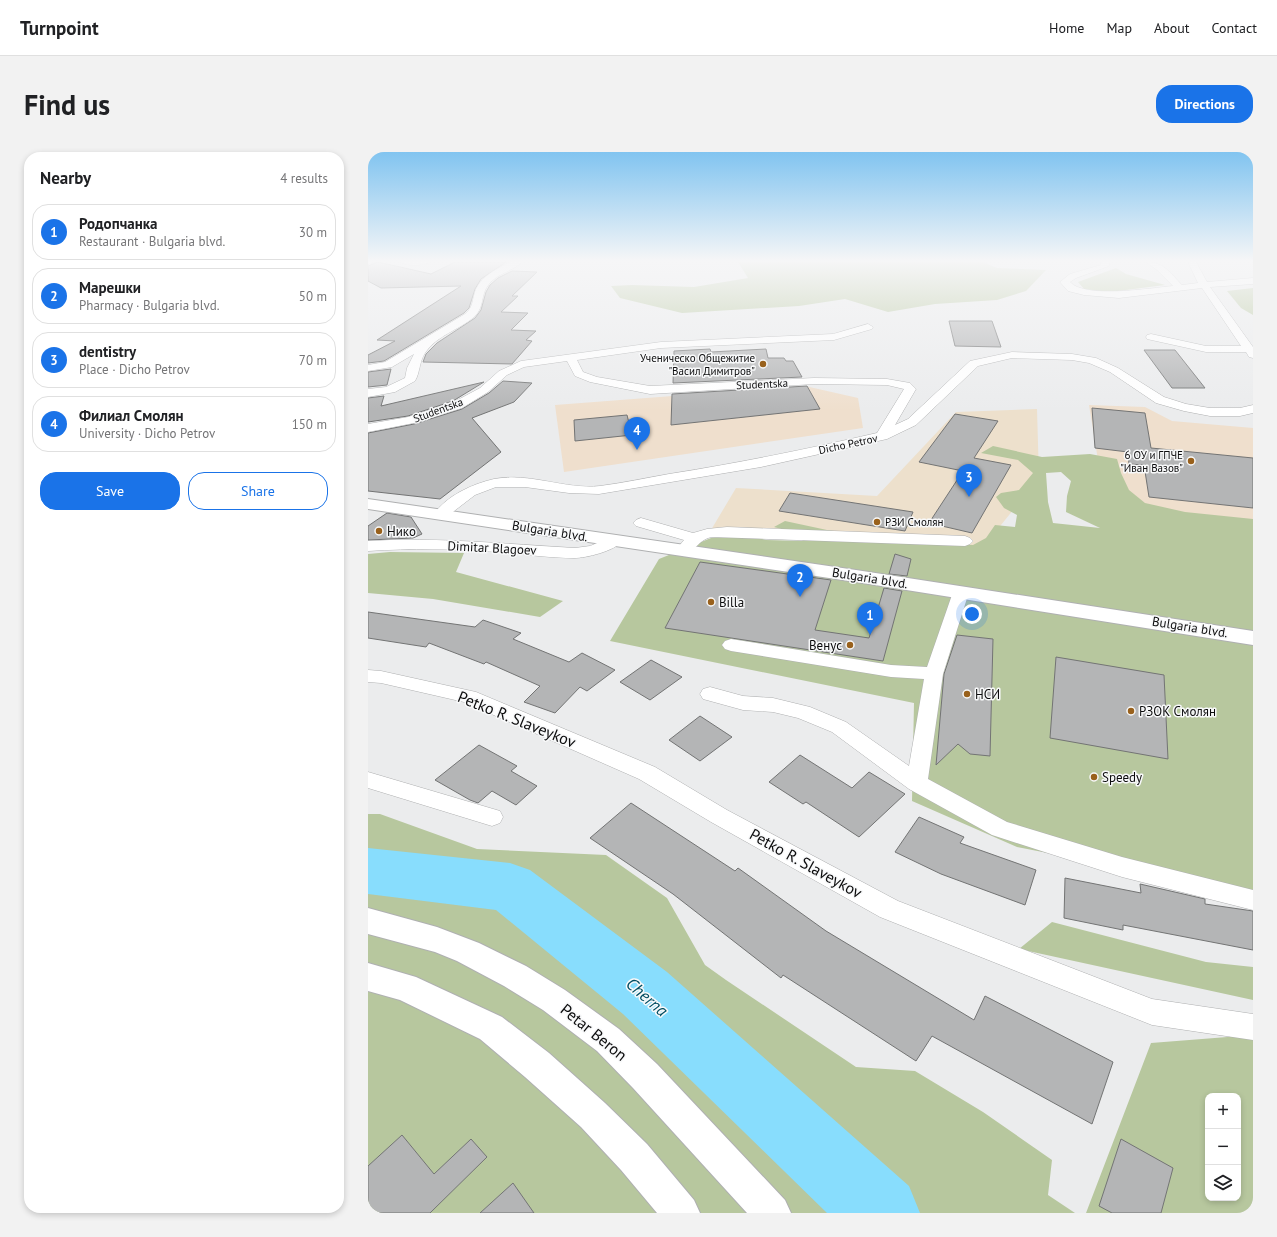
<!DOCTYPE html>
<html lang="en">
<head>
<meta charset="utf-8">
<style>
	body { margin:0; font-family:"PT Sans",sans-serif; background:#f2f2f2; color:#202124 }
	.controls { position:absolute; right:12px; bottom:12px; display:grid; overflow:hidden; border-radius:8px; box-shadow:0 2px 6px #0003 }
	.controls button { width:36px; height:36px; display:grid; place-items:center; padding:0; border:0; border-bottom:1px solid #e0e0e0; background:#fff; color:#202124; font:20px sans-serif }
	.you { position:absolute; left:604px; top:462px; width:14px; height:14px; margin:-10px; border:3px solid #fff; border-radius:50%; background:#1a73e8; box-shadow:0 0 0 6px #1a73e833 }
	.badge { display:grid; place-items:center; width:26px; height:26px; border-radius:50%; background:#1a73e8; color:#fff; font-size:13px; font-weight:700 }
	.pin { position:absolute; translate:-50% -33px; filter:drop-shadow(0 1px 2px #0008) }
	.pin::after { content:''; position:absolute; top:21px; width:14px; height:12px; background:inherit; clip-path:polygon(0 0,100% 0,50% 100%) }
	.list { margin:0; padding:0; list-style:none }
	h2 { display:flex; justify-content:space-between; align-items:center; height:52px; margin:0; padding:0 16px; font-size:17px }
	h2 small { font-size:13px; font-weight:400; color:#757577 }
	.list li { display:grid; grid-template-columns:26px 1fr auto; gap:12px; align-items:center; box-sizing:border-box; height:56px; margin:0 8px 8px; padding:0 8px; border:1px solid #e0e0e0; border-radius:16px }
	.list b { display:block; font-size:15px; white-space:nowrap }
	.list p { margin:0; font-size:13px; white-space:nowrap; color:#757577 }
	.list em { font-size:13px; font-style:normal; color:#757577 }
	.actions { display:flex; gap:8px; padding:12px 16px }
	.actions a { flex:1; padding:9px 0; border:1px solid #1a73e8; border-radius:16px; text-align:center; font-size:14px; color:#1a73e8 }
	.actions .main { background:#1a73e8; color:#fff }
	.icon { flex:none; width:22px; height:22px; fill:none; stroke:currentColor; stroke-width:2; stroke-linecap:round; stroke-linejoin:round }
	.map { position:relative; flex:none; width:885px; height:1061px; overflow:hidden; border-radius:16px }
	header { display:flex; align-items:center; gap:24px; box-sizing:border-box; height:56px; padding:0 20px; background:#fff; border-bottom:1px solid #e0e0e0 }
	header strong { font-size:19px }
	nav { display:flex; gap:22px; margin-inline-start:auto; font-size:14px }
	.intro { display:flex; align-items:center; justify-content:space-between; box-sizing:border-box; height:96px; padding:0 24px }
	h1 { margin:0; font-size:28px }
	.button { padding:10px 18px; border-radius:16px; background:#1a73e8; color:#fff; font-size:14px; font-weight:700 }
	main { display:flex; gap:24px; padding:0 24px }
	aside { flex:1; background:#fff; border-radius:16px; box-shadow:0 2px 6px #0003 }
	.map>svg:first-child { display:block }
</style>
</head>
<body>
<header>
<strong>Turnpoint</strong>
<nav><a>Home</a><a>Map</a><a>About</a><a>Contact</a></nav>
</header>
<div class="intro"><h1>Find us</h1><a class="button">Directions</a></div>
<main>
<aside>
<h2>Nearby<small>4 results</small></h2>
<ul class="list">
<li><span class="badge">1</span><div><b>Родопчанка</b><p>Restaurant · Bulgaria blvd.</p></div><em>30 m</em></li>
<li><span class="badge">2</span><div><b>Марешки</b><p>Pharmacy · Bulgaria blvd.</p></div><em>50 m</em></li>
<li><span class="badge">3</span><div><b>dentistry</b><p>Place · Dicho Petrov</p></div><em>70 m</em></li>
<li><span class="badge">4</span><div><b>Филиал Смолян</b><p>University · Dicho Petrov</p></div><em>150 m</em></li>
</ul>
<div class="actions"><a class="main">Save</a><a>Share</a></div>
</aside>
<div class="map">
<svg width="885" height="1061" viewBox="0 0 885 1061">
	<rect width="100%" height="100%" fill="#ebeced"/>
	<!-- education -->
	<g fill="#efdfcd">
		<path d="M437,234L490,246L495,276L196,320L187,253Z"/>
		<path d="M721,253L777,255L804,269L885,276V375L777,358L730,308Z"/>
	</g>
	<!-- medical -->
	<path fill="#ede0cc" d="M669,257L671,326L616,394L340,383L368,336L509,344L588,260Z"/>
	<!-- green -->
	<g fill="#b7c79e" fill-rule="evenodd">
		<path d="M370,110H615L629,116L678,118L658,139L629,148L567,152L520,160L477,147L431,154L314,161L252,146L243,134L264,133L326,135L380,126Z"/>
		<path d="M748,116L758,122L797,133L742,140L716,137L710,130Z"/>
		<path d="M885,136V163L873,156L859,139Z"/>
		<path d="M625,294L674,305L722,302L749,307L753,321L761,338L777,351L817,360L885,367V748C861,748 840,756 828,730L649,695L544,649L546,551L242,489L291,407L343,386L374,382L398,388L435,389L425,380L406,375L417,369L459,378L536,389L605,393L618,386L627,373L647,375L649,363L636,356L628,345L633,341L651,338L665,321L650,308L613,301ZM693,320L703,329L699,344L698,360L732,376L685,371L680,350L678,321Z"/>
		<path d="M22,400L96,401L88,420L195,449L172,465L65,447L0,441V402Z"/>
		<path d="M0,662H12L109,697L238,703L299,746L337,813L358,828L488,915L547,919L615,960L684,1008L680,1043L707,1061H0Z"/>
		<path d="M684,770L838,810L885,815V848L651,797Z"/>
		<path d="M885,883V1061H718L783,891ZM840,944H870V1046H840Z"/>
	</g>
	<g fill="none" stroke-linecap="round" stroke-linejoin="round">
		<!-- river -->
		<path fill="#88ddfd" fill-rule="evenodd" d="M0,696L142,711L162,718L299,820L541,1034L552,1061H459L255,862L128,758L0,742Z"/>
	</g>
	<!-- building -->
	<g fill="#b4b5b6" stroke="#737474">
		<path d="M10,110L63,122L87,110H138L113,127L107,137L101,156L96,161L16,209L0,211V203L27,189L9,188L93,134L13,136L0,129V114Z"/>
		<path d="M144,119L169,120L144,144H150L133,160L160,161L143,178L168,179L158,188L164,189L144,212L55,210L58,202L69,191L107,166L113,158L118,140L122,133L130,126Z"/>
		<path d="M581,169H624L633,195L587,194Z"/>
		<path d="M342,197L343,200L398,197L400,206H416L418,209H425L434,225L305,231L306,199Z"/>
		<path d="M776,198H807L837,236H804Z"/>
		<path d="M23,217L19,233L0,235V220Z"/>
		<path d="M135,229L164,231L146,250L104,266L133,300L72,347L0,339V281L46,272L94,257L121,241Z"/>
		<path d="M116,230L85,249L40,264L0,270V246L16,244L13,254Z"/>
		<path d="M439,234L452,257L303,273L304,242Z"/>
		<path d="M724,256L777,261L783,296L885,306V356L781,345L776,313L761,312L760,300L727,296Z"/>
		<path d="M587,262L630,269L606,306L643,313L604,381L561,371L595,319L551,310Z"/>
		<path d="M259,263L264,283L207,289L206,268Z"/>
		<path d="M422,341L545,360L537,379L411,359Z"/>
		<path d="M19,361L43,365L54,382L45,386L0,388V374Z"/>
		<path d="M527,402L543,407L539,424L521,422Z"/>
		<path d="M332,410L463,428L447,478L501,486L516,436L534,439L515,509L297,476Z"/>
		<path d="M0,460L107,475L115,468L153,481L145,487L201,510L214,501L247,518L219,539L212,535L187,561L156,550L172,534L118,510L116,512L61,491L58,495L0,486Z"/>
		<path d="M589,483L625,487L622,604L602,602L590,592L568,613L576,522Z"/>
		<path d="M688,505L796,523L800,607L682,586Z"/>
		<path d="M283,508L314,525L282,548L252,530Z"/>
		<path d="M332,564L364,585L332,609L301,588Z"/>
		<path d="M111,593L149,614L143,619L169,634L148,653L124,639L110,651L102,648L67,628Z"/>
		<path d="M432,603L484,636L501,620L537,642L491,685L438,650L435,652L401,630Z"/>
		<path d="M263,651L367,719L370,716L458,779L606,868L617,844L745,910L724,972L564,884L548,909L415,823L413,826L305,742L222,686Z"/>
		<path d="M551,665L596,685L592,691L668,718L657,753L573,722L527,700Z"/>
		<path d="M697,726L773,741L772,732L837,747V752L885,759V798L755,773V778L696,766Z"/>
		<path d="M34,983L66,1022L103,987L119,1005L62,1061H0V1014Z"/>
		<path d="M753,987L805,1016L793,1061H744L731,1054Z"/>
		<path d="M145,1031L166,1061H112Z"/>
	</g>
	<g fill="none" stroke-linecap="round" stroke-linejoin="round">
		<defs>
			<g id="minor">
				<path d="M0,110H5L1,113Z"/>
				<path d="M32,110H62C56,114 38,114 32,110Z"/>
				<path d="M142,110H154C145,119 130,121 121,132C112,142 117,155 106,165C91,178 69,183 57,201C51,210 52,221 47,229L27,240L0,245V237L18,235L37,226L39,216L46,202L24,215L0,219V213L17,210L97,162C106,155 104,147 108,137C115,123 129,117 142,110Z"/>
				<path d="M733,110H741V114L708,126L702,130C717,147 783,136 805,134L789,118L778,110C796,110 802,121 814,133L830,131L820,110H828L839,130L885,126V132L842,135L885,195V206L881,205L878,200H838L779,187L778,185L779,183L783,182L838,194H873L834,136L751,146L716,143L700,139L692,130L702,122L733,113Z"/>
				<path d="M500,172L505,175L504,177L466,188L293,196L209,208L215,220L229,225L282,234L446,226L519,227L542,231L548,237L527,273L540,267L602,209L644,200L704,202L728,206L750,216L796,245L818,252L842,256H872L885,253V261L872,264H842L816,259L788,251L742,220L721,211L704,208L644,206L610,214L548,273L519,287L393,315L231,342L201,341L157,335H128L107,343L77,366H67L65,363C78,344 104,332 126,327C162,320 197,338 232,334C255,331 278,326 301,322C371,311 440,297 509,281L536,237L519,233L446,232L282,242L222,230L207,224L199,209L156,215L139,223L120,240L94,256L46,271L0,280V272L40,265L86,250L112,236L131,219L153,209L293,190L465,182Z"/>
				<path d="M273,366L325,381L339,377L359,375L597,384L602,386L605,389L602,392L597,394L344,385C329,387 325,406 309,402L307,399L316,388L268,374L265,371L268,368Z"/>
				<path d="M246,384L251,386L254,389C247,399 218,406 206,406C181,406 155,402 130,400C87,397 43,396 0,399V389C69,385 138,392 207,396L222,394Z"/>
				<path d="M593,435L599,436L601,440L575,522L560,627L639,670L754,705L885,738V758L754,725L624,683L541,637L464,580L430,566L405,560L375,558L335,547L332,542L335,537L342,535L375,544L405,546L442,555L478,570L541,614L556,527L523,525L363,499L357,497L354,493L357,489L363,487L523,513L559,515L585,440L587,436Z"/>
				<path d="M0,518L13,519L108,540L287,615L359,658L530,749L784,847L885,862V888L784,873L512,765L343,670L271,627L96,550L13,531L0,530Z"/>
				<path d="M0,620L132,659L135,665L132,671L124,674L0,636Z"/>
			</g>
			<path id="tertiary" d="M0,347L488,418L885,479V493L488,430L0,357Z"/>
			<g id="secondary">
				<path d="M0,756L69,775L111,791L158,814L197,838L251,877L289,912L417,1048L423,1061H379L265,936L229,899L175,858L136,834L89,809L67,800L0,782Z"/>
				<path d="M0,811L48,825L134,865L181,901L237,951L279,992L326,1048L332,1061H289L253,1018L213,975L157,925L112,887L32,848L0,839Z"/>
			</g>
		</defs>
		<!-- minor casing -->
		<use href="#minor" stroke="#afb0b1" stroke-width="1"/>
		<!-- tertiary casing -->
		<use href="#tertiary" stroke="#afb0b1" stroke-width="2"/>
		<!-- secondary casing -->
		<use href="#secondary" stroke="#afb0b1" stroke-width="2"/>
		<!-- minor -->
		<use href="#minor" fill="#fff" fill-rule="evenodd"/>
		<!-- tertiary -->
		<use href="#tertiary" fill="#fff" fill-rule="evenodd"/>
		<!-- secondary -->
		<use href="#secondary" fill="#fff" fill-rule="evenodd"/>
	</g>
	<!-- sky -->
	<linearGradient id="sky" x2="0" y2="1"><stop stop-color="#81c4f0"/><stop offset="0.42" stop-color="#f6f6f7"/><stop offset="1" stop-color="#f6f6f7" stop-opacity="0"/></linearGradient>
	<rect width="885" height="259" fill="url(#sky)"/>
	<!-- markers -->
	<g fill="#99611c" stroke="#f8f9fa" stroke-width="1.5">
		<circle cx="395" cy="212" r="4"/>
		<circle cx="823" cy="309" r="4"/>
		<circle cx="509" cy="370" r="4"/>
		<circle cx="11" cy="379" r="4"/>
		<circle cx="343" cy="450" r="4"/>
		<circle cx="482" cy="493" r="4"/>
		<circle cx="599" cy="542" r="4"/>
		<circle cx="763" cy="559" r="4"/>
		<circle cx="726" cy="625" r="4"/>
	</g>
	<g text-anchor="middle" dominant-baseline="central" stroke-width="3" stroke-linejoin="round" paint-order="stroke">
		<!-- far-poi labels -->
		<g font-size="11" fill="#0c0c0d" stroke="#f8f9fa" text-anchor="end">
			<text x="387" y="206">Ученическо Общежитие<tspan x="387" dy="13">"Васил Димитров"</tspan></text>
			<text x="815" y="303">6 ОУ и ГПЧЕ<tspan x="815" dy="13">"Иван Вазов"</tspan></text>
			<text x="517" y="370" text-anchor="start">РЗИ Смолян</text>
		</g>
		<!-- far-street labels -->
		<g font-size="11" fill="#0c0c0d" stroke="#f8f9fa">
			<text transform="translate(394 232) rotate(-3)">Studentska</text>
			<text transform="translate(70 258) rotate(-20)">Studentska</text>
			<text transform="translate(480 292) rotate(-12)">Dicho Petrov</text>
		</g>
		<!-- poi labels -->
		<g font-size="13" fill="#0c0c0d" stroke="#f8f9fa" text-anchor="start">
			<text x="19" y="379">Нико</text>
			<text x="351" y="450">Billa</text>
			<text x="474" y="493" text-anchor="end">Венус</text>
			<text x="607" y="542">НСИ</text>
			<text x="771" y="559">РЗОК Смолян</text>
			<text x="734" y="625">Speedy</text>
		</g>
		<!-- street labels -->
		<g font-size="13" fill="#0c0c0d" stroke="#f8f9fa">
			<text transform="translate(182 379) rotate(9)">Bulgaria blvd.</text>
			<text transform="translate(124 396) rotate(3)">Dimitar Blagoev</text>
			<text transform="translate(502 426) rotate(9)">Bulgaria blvd.</text>
			<text transform="translate(822 475) rotate(9)">Bulgaria blvd.</text>
		</g>
		<!-- near-street labels -->
		<g font-size="16" fill="#0c0c0d" stroke="#f8f9fa">
			<text transform="translate(149 567) rotate(22)">Petko R. Slaveykov</text>
			<text transform="translate(438 711) rotate(29)">Petko R. Slaveykov</text>
			<text transform="translate(226 880) rotate(39)">Petar Beron</text>
		</g>
		<!-- near-water labels -->
		<g font-size="17" font-style="italic" fill="#004e63" stroke="#f8f9fa">
			<text transform="translate(279 845) rotate(41)">Cherna</text>
		</g>
	</g>
</svg>
<div class="controls">
<button>+</button>
<button>−</button>
<button><svg class="icon" aria-label="layers" viewBox="0 0 24 24"><path d="M12 4l9 5-9 5-9-5zM3 14l9 5 9-5"/></svg></button>
</div>
<div class="you"></div>
<div class="pin badge" style="left:502px;top:483px">1</div>
<div class="pin badge" style="left:432px;top:445px">2</div>
<div class="pin badge" style="left:601px;top:345px">3</div>
<div class="pin badge" style="left:269px;top:298px">4</div>
</div>
</main>
</body>
</html>
